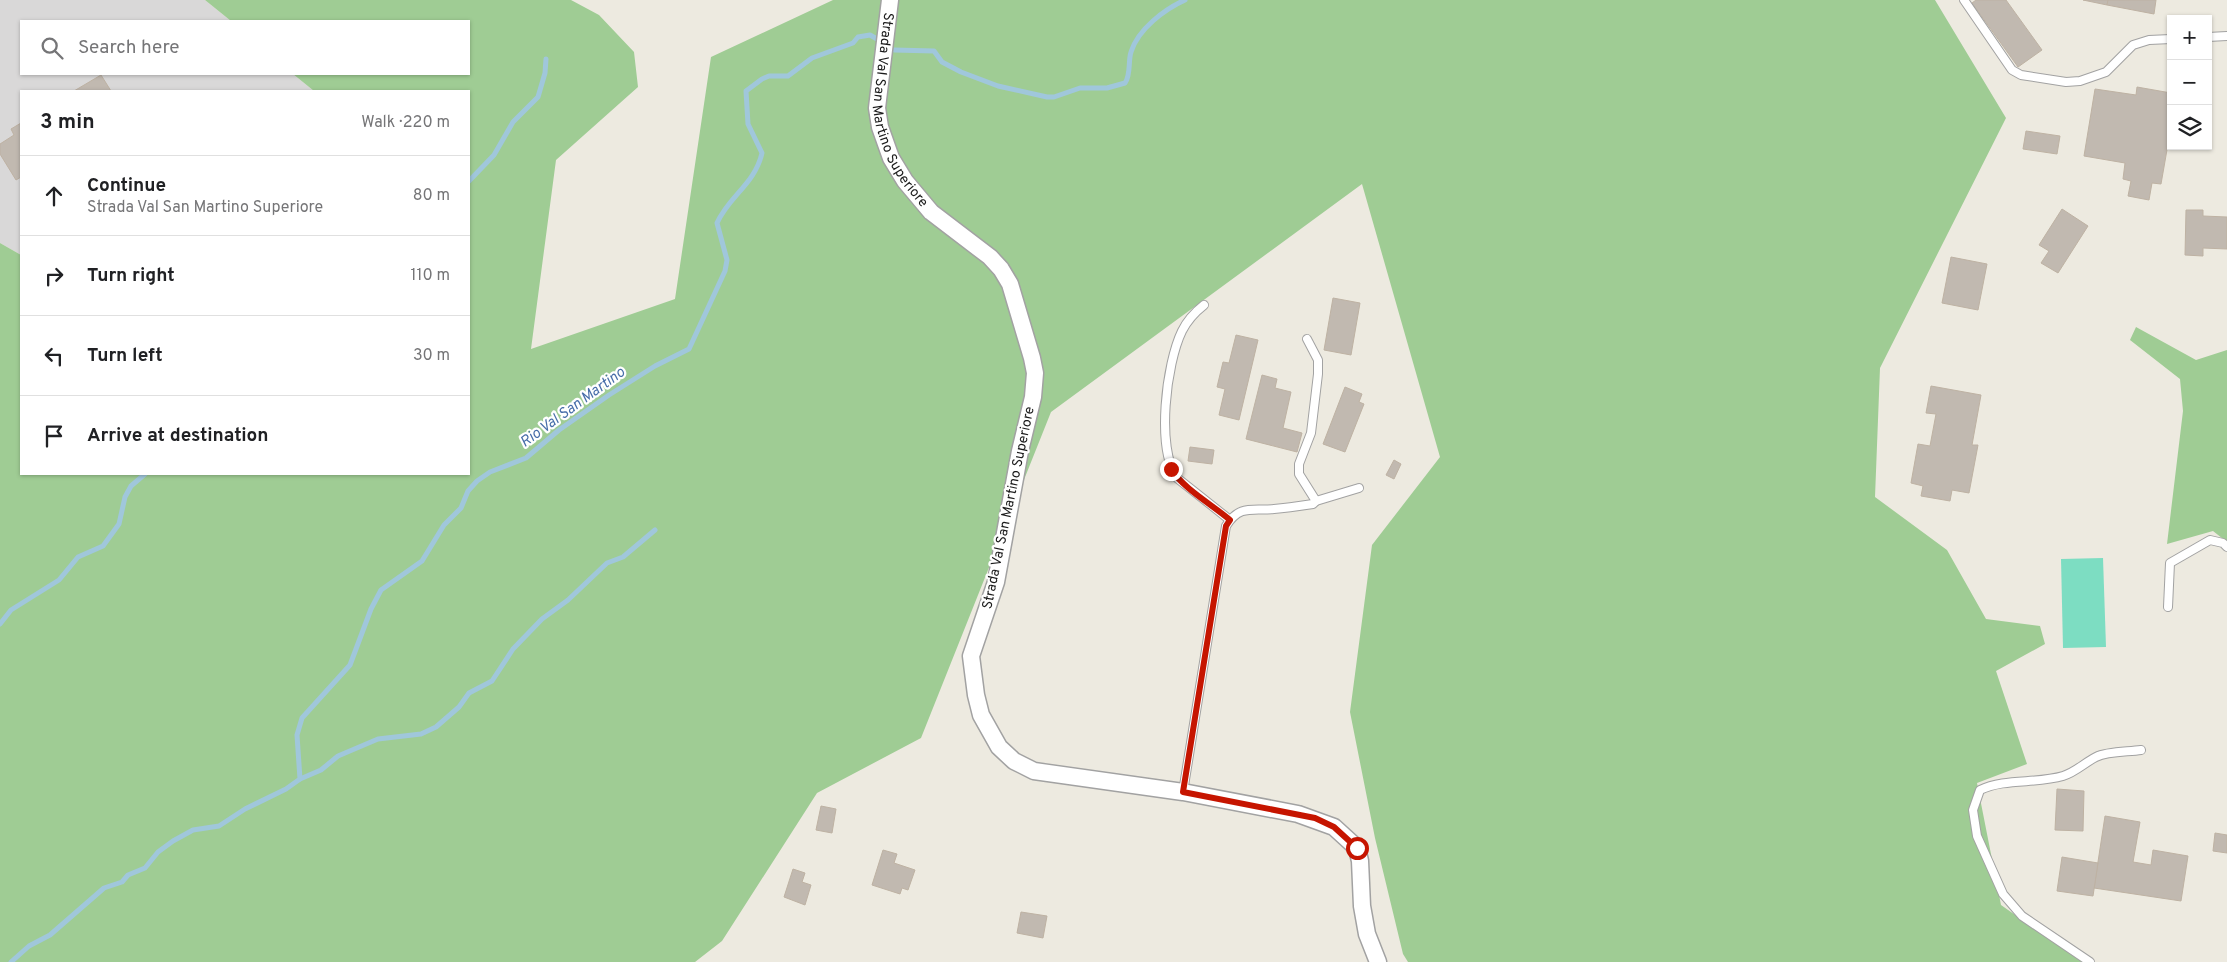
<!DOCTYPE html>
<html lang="en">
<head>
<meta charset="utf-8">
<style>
	body { margin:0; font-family:Overpass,sans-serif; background:#f6f6f6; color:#202124 }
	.controls { position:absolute; right:15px; top:15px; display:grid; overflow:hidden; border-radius:0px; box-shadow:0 1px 4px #0004 }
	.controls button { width:45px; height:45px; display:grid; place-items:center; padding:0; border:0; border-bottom:1px solid #e0e0e0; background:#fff; color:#202124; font:25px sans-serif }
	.stop { position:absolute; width:15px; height:15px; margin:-11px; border:4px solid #c61500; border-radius:50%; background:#fff }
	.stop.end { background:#c61500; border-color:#fff; box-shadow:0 1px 5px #0008 }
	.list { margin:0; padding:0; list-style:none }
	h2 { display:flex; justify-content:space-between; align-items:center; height:65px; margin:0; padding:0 20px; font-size:21px }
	h2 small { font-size:16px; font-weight:400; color:#757577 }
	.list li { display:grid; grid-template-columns:32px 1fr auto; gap:15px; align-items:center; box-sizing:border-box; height:80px; padding:0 20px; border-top:1px solid #e0e0e0 }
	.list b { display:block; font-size:19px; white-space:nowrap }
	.list p { margin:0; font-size:16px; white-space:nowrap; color:#757577 }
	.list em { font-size:16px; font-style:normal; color:#757577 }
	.icon { flex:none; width:28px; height:28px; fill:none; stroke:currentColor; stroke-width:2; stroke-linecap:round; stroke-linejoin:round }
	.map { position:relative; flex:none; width:2227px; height:962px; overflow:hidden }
	.search { position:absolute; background:#fff; box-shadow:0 1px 4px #0004; left:20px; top:20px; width:450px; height:55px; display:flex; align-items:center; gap:12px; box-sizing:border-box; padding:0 18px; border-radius:0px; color:#757577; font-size:19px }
	.panel { position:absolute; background:#fff; box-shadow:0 1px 4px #0004; left:20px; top:90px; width:450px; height:385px; border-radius:0px }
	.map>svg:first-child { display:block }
</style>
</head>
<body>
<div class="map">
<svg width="2227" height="962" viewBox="0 0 2227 962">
	<rect width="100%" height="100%" fill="#edeae0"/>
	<!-- residential -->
	<path fill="#d9d8d8" d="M0,0H205L231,21H21V74H293L314,91H21V255L0,243Z"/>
	<!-- forest -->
	<g fill="#9fcc94">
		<path d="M205,0H571L599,15L634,52L638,87L556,160L531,349L675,299L711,57L833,0H1935L2006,118L1880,368L1875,497L1947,550L1986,619L2040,626L2045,644L1996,671L2027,764L1977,783L2001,905L2082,962H1408L1403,954L1375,838L1350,712L1372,545L1440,457L1362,184L1051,412L921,738L817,793L722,941L695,962H0V243L21,255V474H469V91H314L293,74H469V21H231Z"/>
		<path d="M2136,327L2196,360L2227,350V542L2213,531L2167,544L2183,411L2180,379L2130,340Z"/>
	</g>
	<!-- pitch -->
	<path fill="#7dddc2" d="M2103,558L2106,647L2063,648L2061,559Z"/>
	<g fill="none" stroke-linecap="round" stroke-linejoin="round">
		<!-- stream -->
		<g stroke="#a0c7db" stroke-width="5">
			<path d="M894,50L934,51L942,62L961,72L998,86L1047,97H1054L1080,88H1107L1125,83C1131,75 1128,61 1131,52C1138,29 1165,9 1185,0"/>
			<path d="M469,181L494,155L513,122L538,97L545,73L546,59"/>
			<path d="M0,624L11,610L59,580L78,557L103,546L119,524L125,497L131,486L145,474"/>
			<path d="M300,779L321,770L338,756L378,739L421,734L436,727L459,707L469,693L492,681L513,649L542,619L568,600L607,563L623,557L655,530"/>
			<path d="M11,962L29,946L50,935L104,888L122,882L128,875L145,868L158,852L173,841L193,830L219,826L245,809L286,789L300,779L297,735L302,718L350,665L371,609L381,590L422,561L444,525L461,508L468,491L477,481L490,472L526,458L559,430L609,395L655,366L689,349L725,271L727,260L717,223C729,196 755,184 762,153L748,124L746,91L762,79L769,76H788L812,58L853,43L858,37L870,35L877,39"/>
		</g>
	</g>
	<!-- building -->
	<g fill="#c1b9b0" stroke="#beb2a3">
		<path d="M1976,0H2006L2042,50L2018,67L1972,3Z"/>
		<path d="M2083,0H2108L2107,5Z"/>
		<path d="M2108,0H2156L2154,14L2107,5Z"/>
		<path d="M101,75L111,91H74Z"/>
		<path d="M2137,87L2171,93V127L2161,184L2152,183L2149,200L2128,196L2131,181L2123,179L2125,163L2084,156L2095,89L2136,95Z"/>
		<path d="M21,123V177L16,180L0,154V144L14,135L11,129Z"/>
		<path d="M2026,131L2060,136L2057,154L2023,149Z"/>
		<path d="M2062,209L2088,226L2058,273L2041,263L2049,251L2039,245Z"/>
		<path d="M2186,210H2203V216L2227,217V249L2203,248V256L2185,255Z"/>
		<path d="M1951,257L1987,264L1978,310L1942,303Z"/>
		<path d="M1333,298L1360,303L1351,355L1324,350Z"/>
		<path d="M1236,335L1258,340L1239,420L1219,415L1225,389L1217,387L1223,362L1229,363Z"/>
		<path d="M1262,375L1277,379L1275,388L1291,392L1283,428L1302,433L1297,452L1246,439Z"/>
		<path d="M1931,386L1981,395L1972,445H1978L1969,493L1952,490L1950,501L1921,496L1923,486L1911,483L1918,444L1930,446L1936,414L1926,413Z"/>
		<path d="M1345,387L1362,394L1359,402L1364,404L1345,452L1323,444Z"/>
		<path d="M1190,447L1214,450L1212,464L1188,461Z"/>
		<path d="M1394,460L1401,464L1394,479L1386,475Z"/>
		<path d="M2057,789L2084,791L2083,831L2055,830Z"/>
		<path d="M821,806L836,809L832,833L816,830Z"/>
		<path d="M2105,816L2140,822L2133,862L2151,865L2153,850L2188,856L2181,901L2094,888Z"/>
		<path d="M2215,833L2227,835V853L2213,851Z"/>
		<path d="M883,850L897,854L894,863L915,870L908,890L902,888L900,894L872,885Z"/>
		<path d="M2062,857L2098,863L2093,896L2057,891Z"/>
		<path d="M793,869L805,873L802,882L811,885L805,905L784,897Z"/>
		<path d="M1021,912L1047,916L1043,938L1017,933Z"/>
	</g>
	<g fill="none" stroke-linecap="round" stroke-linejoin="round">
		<defs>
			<g id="service">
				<path d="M1964,0L2012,70L2021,75L2066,82L2080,81L2106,72L2133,45L2149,40L2171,39"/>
				<path d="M2208,37L2227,36"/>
				<path d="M1204,305C1195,312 1187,321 1182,331C1166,364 1156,448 1177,478L1230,520"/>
				<path d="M1316,501L1359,488"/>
				<path d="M2168,607L2170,563L2210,540L2223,543L2227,547"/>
				<path d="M1183,792L1226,526C1240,504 1252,511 1274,509C1287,508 1300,506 1313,504L1316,501L1299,474V464L1311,433L1318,374V360L1307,339"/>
				<path d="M2090,962L2022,916L2003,894L1977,836L1973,810L1980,790C2005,778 2036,784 2063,776C2076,772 2084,763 2096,757C2108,751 2128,752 2141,750"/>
			</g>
			<g id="minor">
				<path id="s1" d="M890,0L877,108L880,127L891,158L905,181L931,212L990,257L1001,269L1010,284L1032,358L1035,373L1033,397L1020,451L996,582L971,656L976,695L981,715L999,747L1014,761L1034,771L1183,792L1298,814L1334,827L1357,848L1360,861L1362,906L1367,934L1378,962"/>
			</g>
		</defs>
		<!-- service casing -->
		<use href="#service" stroke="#a2a2a2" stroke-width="10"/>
		<!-- minor casing -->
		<use href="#minor" stroke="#a2a2a2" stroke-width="19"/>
		<!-- service -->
		<use href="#service" stroke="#fff" stroke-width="8"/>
		<!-- minor -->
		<use href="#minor" stroke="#fff" stroke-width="16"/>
	</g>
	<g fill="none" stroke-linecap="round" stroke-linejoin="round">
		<!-- route -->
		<path stroke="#c61500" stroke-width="6" d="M1171,469C1185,490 1210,503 1230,520L1226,526L1183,792L1315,818L1334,827L1357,848"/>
	</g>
	<g text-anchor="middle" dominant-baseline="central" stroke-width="4.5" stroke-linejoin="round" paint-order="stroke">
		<!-- street labels -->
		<g font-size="14" fill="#1b1b1b" stroke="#fff">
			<text stroke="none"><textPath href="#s1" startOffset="116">Strada Val San Martino Superiore</textPath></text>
			<text transform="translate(1009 508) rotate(-78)">Strada Val San Martino Superiore</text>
		</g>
		<!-- water labels -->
		<g font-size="15" font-style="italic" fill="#486ea9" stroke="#fff">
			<text transform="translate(573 408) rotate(-36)">Rio Val San Martino</text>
		</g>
	</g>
</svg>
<div class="controls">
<button>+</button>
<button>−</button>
<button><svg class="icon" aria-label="layers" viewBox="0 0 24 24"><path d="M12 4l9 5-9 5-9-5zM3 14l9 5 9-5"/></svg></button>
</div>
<div class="stop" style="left:1357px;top:848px"></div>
<div class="stop end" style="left:1171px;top:469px"></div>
<div class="search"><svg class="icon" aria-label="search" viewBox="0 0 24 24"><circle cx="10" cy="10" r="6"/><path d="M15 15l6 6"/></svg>Search here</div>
<section class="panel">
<h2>3 min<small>Walk · 220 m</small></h2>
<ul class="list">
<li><svg class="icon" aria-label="ahead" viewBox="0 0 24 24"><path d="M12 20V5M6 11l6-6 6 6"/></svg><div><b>Continue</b><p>Strada Val San Martino Superiore</p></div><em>80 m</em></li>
<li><svg class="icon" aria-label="right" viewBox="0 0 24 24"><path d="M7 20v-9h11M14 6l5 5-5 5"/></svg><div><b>Turn right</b></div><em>110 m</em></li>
<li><svg class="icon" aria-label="left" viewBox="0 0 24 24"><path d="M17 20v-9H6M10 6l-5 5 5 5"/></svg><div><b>Turn left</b></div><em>30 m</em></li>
<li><svg class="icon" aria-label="arrive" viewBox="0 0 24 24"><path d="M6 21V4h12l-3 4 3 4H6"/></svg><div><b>Arrive at destination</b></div></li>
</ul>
</section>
</div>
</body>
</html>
